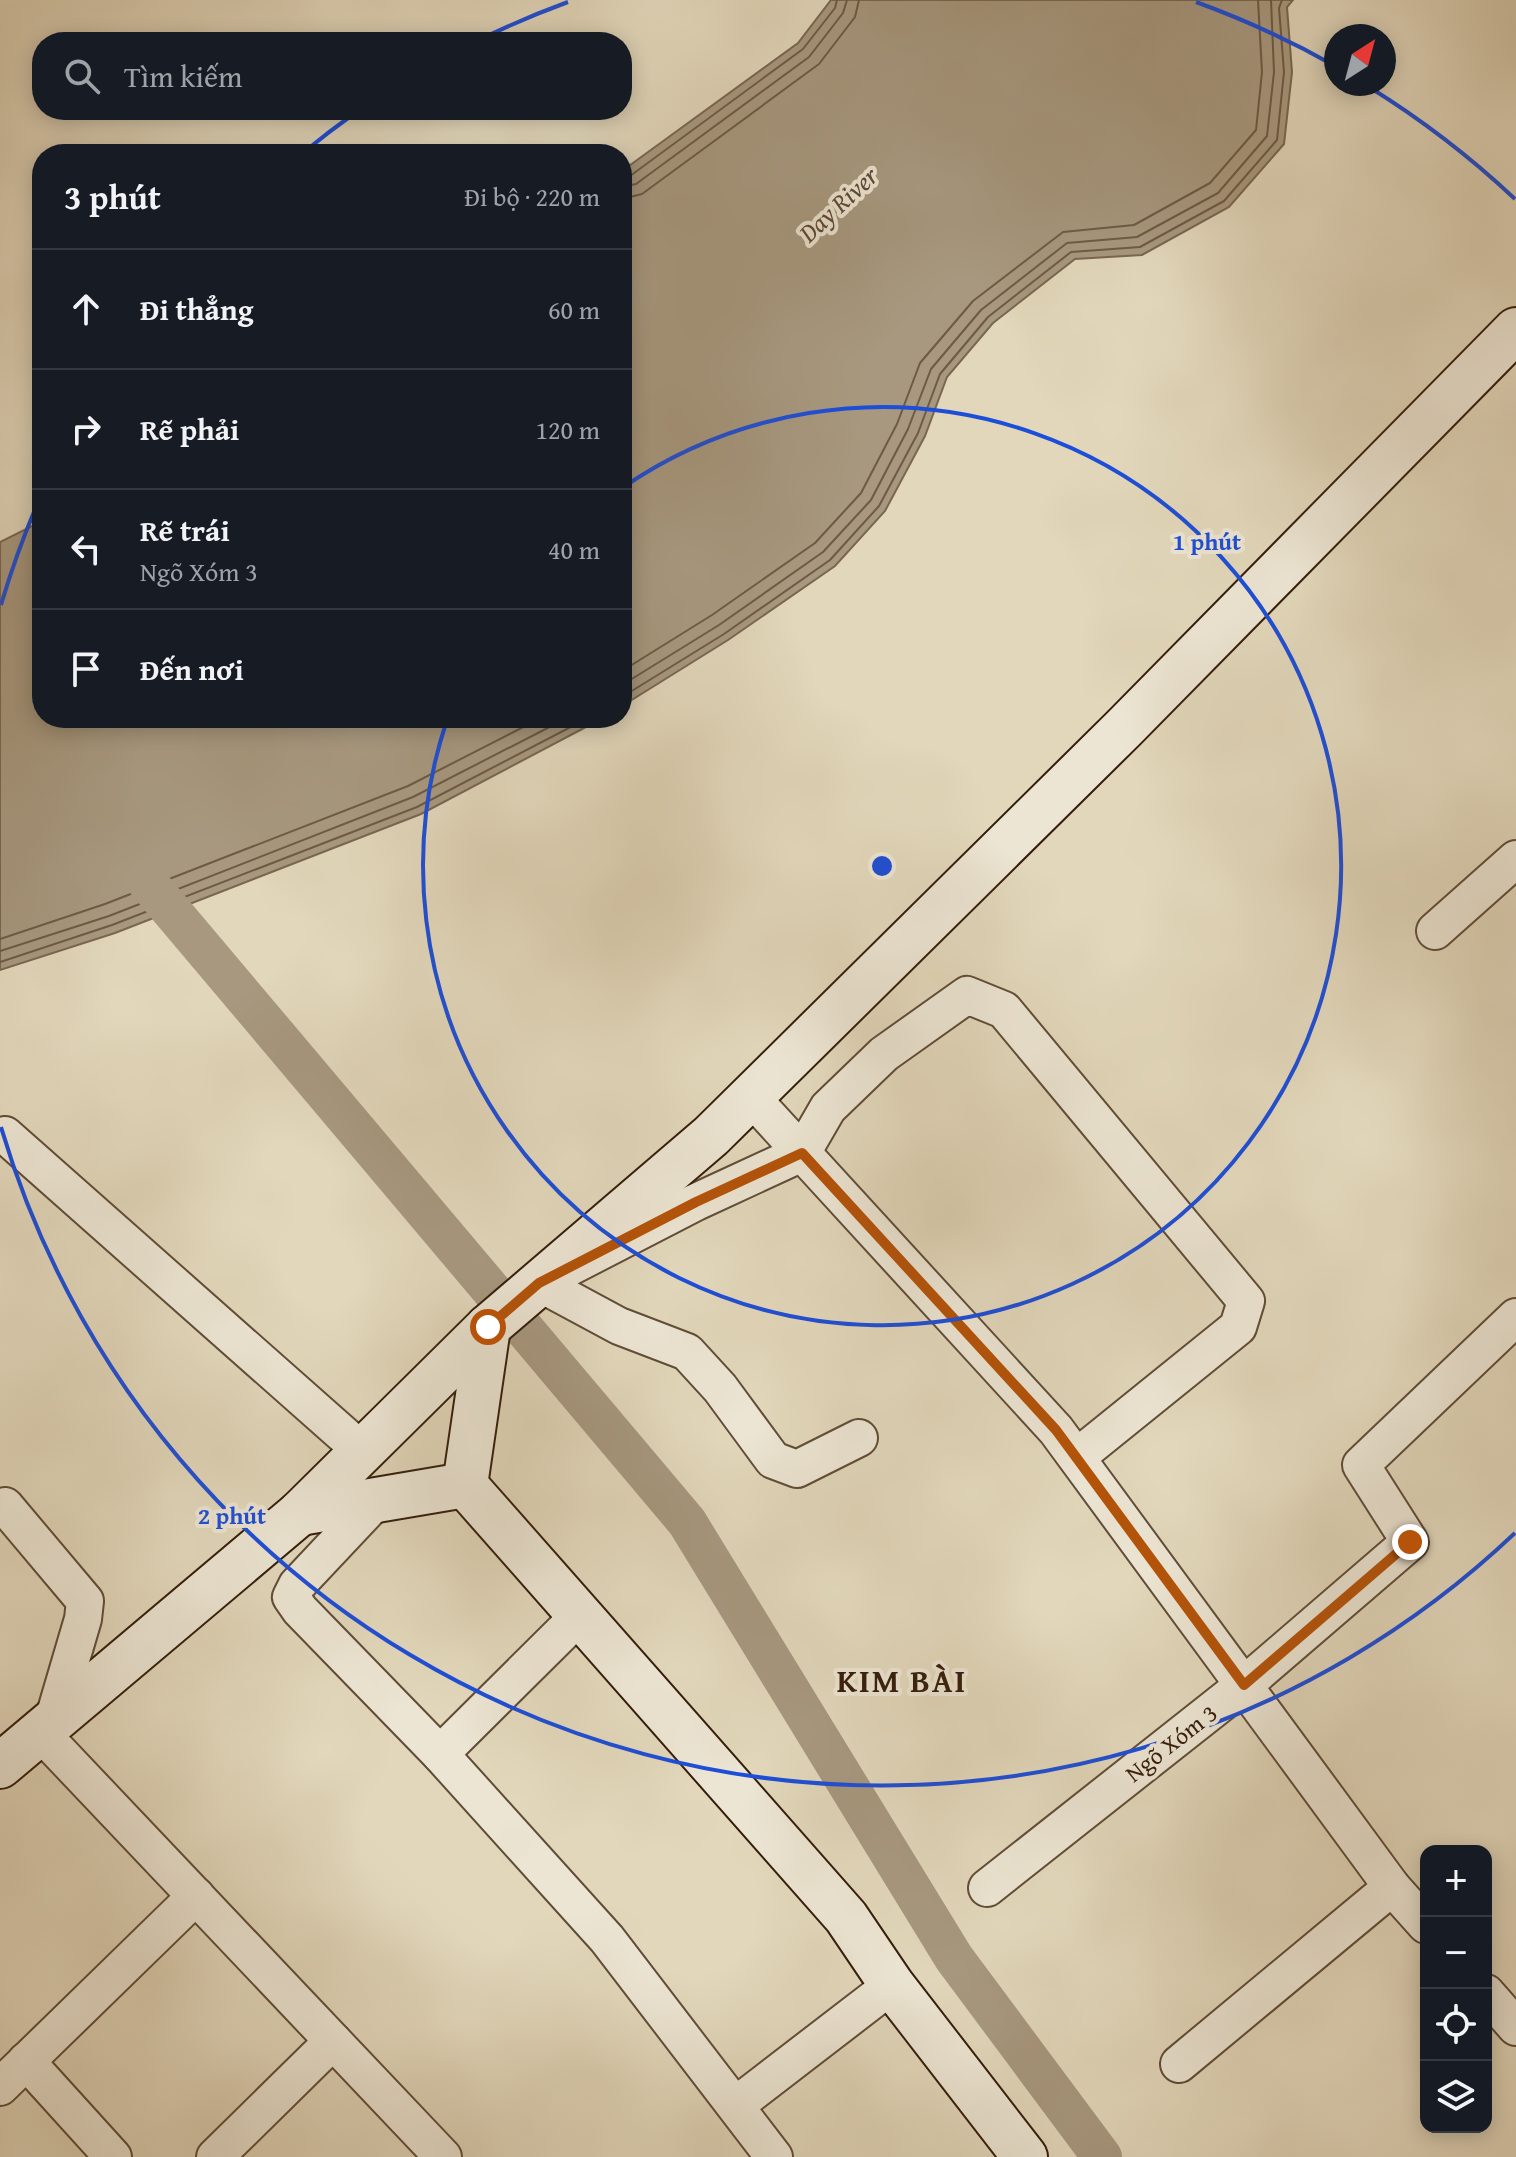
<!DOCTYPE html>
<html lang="vi">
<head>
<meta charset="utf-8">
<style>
	body { margin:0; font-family:"Gentium Book Plus",serif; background:#242831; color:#f1f3f6 }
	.controls { position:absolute; right:24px; bottom:24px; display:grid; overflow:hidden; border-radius:16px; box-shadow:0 4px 20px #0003 }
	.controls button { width:72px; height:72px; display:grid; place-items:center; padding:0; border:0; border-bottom:2px solid #363941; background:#171b24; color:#f1f3f6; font:40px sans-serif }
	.compass { position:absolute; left:1324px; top:24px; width:72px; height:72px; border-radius:50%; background:#171b24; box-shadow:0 4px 20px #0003; rotate:36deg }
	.stop { position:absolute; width:24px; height:24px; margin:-18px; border:6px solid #b45309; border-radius:50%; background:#fff }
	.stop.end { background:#b45309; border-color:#fff; box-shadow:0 2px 8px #0008 }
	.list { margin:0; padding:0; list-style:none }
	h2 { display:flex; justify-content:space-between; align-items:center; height:104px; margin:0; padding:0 32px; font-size:34px }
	h2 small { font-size:26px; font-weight:400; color:#9ea1a6 }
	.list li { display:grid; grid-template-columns:52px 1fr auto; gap:24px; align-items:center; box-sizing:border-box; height:120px; padding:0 32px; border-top:2px solid #363941 }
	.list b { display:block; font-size:30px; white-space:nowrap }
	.list p { margin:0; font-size:26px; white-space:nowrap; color:#9ea1a6 }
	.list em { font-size:26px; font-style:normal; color:#9ea1a6 }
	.icon { flex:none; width:44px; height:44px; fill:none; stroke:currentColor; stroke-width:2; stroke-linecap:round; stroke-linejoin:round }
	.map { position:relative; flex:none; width:1516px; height:2157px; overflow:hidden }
	.search { position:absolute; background:#171b24; box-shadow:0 4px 20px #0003; left:32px; top:32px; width:600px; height:88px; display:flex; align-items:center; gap:20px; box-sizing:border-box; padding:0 28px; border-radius:32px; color:#9ea1a6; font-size:30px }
	.panel { position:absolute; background:#171b24; box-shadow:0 4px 20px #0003; left:32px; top:144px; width:600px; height:584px; border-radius:32px }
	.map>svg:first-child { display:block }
</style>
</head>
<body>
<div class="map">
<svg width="1516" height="2157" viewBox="0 0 1516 2157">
	<rect width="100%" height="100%" fill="#e2d7bb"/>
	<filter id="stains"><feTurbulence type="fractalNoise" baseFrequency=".0025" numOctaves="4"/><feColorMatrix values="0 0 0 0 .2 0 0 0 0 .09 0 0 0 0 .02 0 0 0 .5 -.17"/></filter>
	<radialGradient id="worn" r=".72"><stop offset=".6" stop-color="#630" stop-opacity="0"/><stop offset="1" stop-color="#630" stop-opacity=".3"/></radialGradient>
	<!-- water -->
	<g fill="#a7987f" stroke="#796751" stroke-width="2">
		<path d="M831,0H1293L1287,7L1292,72L1284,144L1229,207L1142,255L1075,259L993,323L947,377L925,436L885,511L835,566L728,640L622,706V171L798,43Z"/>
		<path d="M42,521V718H603L421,814L115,933L0,970V542Z"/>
	</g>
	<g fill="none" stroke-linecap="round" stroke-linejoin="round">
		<!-- shore -->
		<g stroke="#6e5a45" stroke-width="2">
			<path d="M622,177L630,176L803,49L835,8L837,0"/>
			<path d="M622,187L636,184L809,57L843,13L847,0"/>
			<path d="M622,199L642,194L819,64L855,17L859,0"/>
			<path d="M622,671L712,615L815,543L861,493L897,424L920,363L973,301L1063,232L1134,225L1210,183L1256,130L1262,72L1258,0"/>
			<path d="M622,685L719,625L823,552L871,500L908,429L931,369L981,310L1067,243L1137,237L1218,193L1267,136L1274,72L1271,0"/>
			<path d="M622,697L724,634L830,560L879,506L918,433L940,374L988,317L1071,252L1140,247L1224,201L1277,140L1284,72L1279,8L1282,0"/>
			<path d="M0,939L105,904L408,786L541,718"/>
			<path d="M0,951L109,916L413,797L567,718"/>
			<path d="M0,962L112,925L417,807L588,718"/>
		</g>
		<!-- canal -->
		<path stroke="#a7987f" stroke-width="40" d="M137,870L687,1522L954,1958L1102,2157"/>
		<defs>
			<g id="street">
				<path d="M1435,931L1516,859"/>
				<path d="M751,1097L1056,1430L1392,1887L1426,1925"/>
				<path d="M5,1135L362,1451"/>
				<path d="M859,1438L797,1469L773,1460L720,1388L687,1352L619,1326L539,1283L696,1202L802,1153L828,1108L884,1054L967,995L1004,1010L1246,1301L1238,1327L1077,1457"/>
				<path d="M377,1500L297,1585L291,1597L300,1610L440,1754L607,1939L774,2157"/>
				<path d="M5,1506L85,1601L83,1619L53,1721"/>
				<path d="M40,1732L443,2157"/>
				<path d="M440,1754L580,1615"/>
				<path d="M987,1888L1244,1685L1410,1542L1361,1465L1516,1317"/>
				<path d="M1486,1993L1516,2027"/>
				<path d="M26,2061L113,2157"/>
				<path d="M1179,2064L1392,1887"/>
				<path d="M0,2087L196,1896"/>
				<path d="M736,2105L892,1985"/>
				<path d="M215,2157L333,2041"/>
			</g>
			<g id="secondary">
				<path d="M465,1485L846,1917L892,1985L1025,2157"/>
				<path d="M465,1485L488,1327"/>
				<path d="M300,1513L465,1485"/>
				<path d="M0,1766L300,1513L488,1327L711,1136L1124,728L1516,330"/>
			</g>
		</defs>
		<!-- street casing -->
		<use href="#street" stroke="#604c37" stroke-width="40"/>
		<!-- secondary casing -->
		<use href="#secondary" stroke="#341d0b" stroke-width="48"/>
		<!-- street -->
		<use href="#street" stroke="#ece5d3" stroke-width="36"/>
		<!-- secondary -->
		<use href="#secondary" stroke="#ece5d3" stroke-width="44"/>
	</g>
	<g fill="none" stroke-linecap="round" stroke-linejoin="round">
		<!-- route -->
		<path stroke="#b45309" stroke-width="10" d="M488,1327L539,1283L696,1202L802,1153L1056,1430L1244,1685L1410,1542"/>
	</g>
	<!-- distance rings -->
	<g fill="none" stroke="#1d4ed8" stroke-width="4">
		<path d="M622 488A459 459 0 1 1 447 720"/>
		<path d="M1515 1533A919 919 0 0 1 1 1127M1 605A919 919 0 0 1 39 500M304 152A919 919 0 0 1 355 113M479 40A919 919 0 0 1 568 2M1196 2A919 919 0 0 1 1335 66M1369 87A919 919 0 0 1 1515 199"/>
	</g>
	<g text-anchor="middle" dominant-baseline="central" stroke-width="8" stroke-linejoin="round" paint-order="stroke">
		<!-- street labels -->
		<g font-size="24" fill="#341d0b" stroke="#ece5d3">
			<text transform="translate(1171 1743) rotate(-38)">Ngõ Xóm 3</text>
		</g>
		<!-- water labels -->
		<g font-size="26" font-style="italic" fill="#5c4834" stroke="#ece5d3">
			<text transform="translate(838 204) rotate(-43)">Day River</text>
		</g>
		<!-- district labels -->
		<g font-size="32" font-weight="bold" letter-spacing="2" fill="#341d0b" stroke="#ece5d3">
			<text x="902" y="1680">KIM BÀI</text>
		</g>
	</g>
	<circle cx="882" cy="866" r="12" fill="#1d4ed8" stroke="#ece5d3" stroke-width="4"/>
	<g font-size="24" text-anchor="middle" font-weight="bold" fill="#1d4ed8" stroke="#ece5d3" stroke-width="8" stroke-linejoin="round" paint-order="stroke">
		<text x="1207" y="550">1 phút</text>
		<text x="232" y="1524">2 phút</text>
	</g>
	<rect width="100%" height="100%" filter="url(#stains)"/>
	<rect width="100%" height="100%" fill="url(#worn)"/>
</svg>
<div class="controls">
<button>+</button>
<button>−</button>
<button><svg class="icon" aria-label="locate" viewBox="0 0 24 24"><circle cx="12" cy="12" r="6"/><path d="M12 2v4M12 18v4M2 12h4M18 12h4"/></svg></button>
<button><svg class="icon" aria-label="layers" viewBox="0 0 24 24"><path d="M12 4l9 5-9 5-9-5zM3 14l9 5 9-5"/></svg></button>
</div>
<svg class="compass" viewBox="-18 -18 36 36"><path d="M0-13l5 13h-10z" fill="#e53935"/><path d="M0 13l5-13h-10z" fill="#9ea1a6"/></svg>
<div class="stop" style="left:488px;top:1327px"></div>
<div class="stop end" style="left:1410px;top:1542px"></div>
<div class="search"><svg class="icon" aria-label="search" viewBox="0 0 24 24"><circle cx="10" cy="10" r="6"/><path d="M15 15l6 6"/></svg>Tìm kiếm</div>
<section class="panel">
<h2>3 phút<small>Đi bộ · 220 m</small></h2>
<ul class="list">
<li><svg class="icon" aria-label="ahead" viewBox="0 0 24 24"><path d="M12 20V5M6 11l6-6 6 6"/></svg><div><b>Đi thẳng</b></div><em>60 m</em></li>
<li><svg class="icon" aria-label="right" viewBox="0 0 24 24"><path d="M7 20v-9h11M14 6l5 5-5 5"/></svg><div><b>Rẽ phải</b></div><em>120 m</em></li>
<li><svg class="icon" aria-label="left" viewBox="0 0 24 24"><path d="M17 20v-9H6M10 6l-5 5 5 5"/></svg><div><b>Rẽ trái</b><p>Ngõ Xóm 3</p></div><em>40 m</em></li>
<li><svg class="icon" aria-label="arrive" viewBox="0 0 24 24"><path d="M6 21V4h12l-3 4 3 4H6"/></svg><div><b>Đến nơi</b></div></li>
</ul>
</section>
</div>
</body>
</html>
